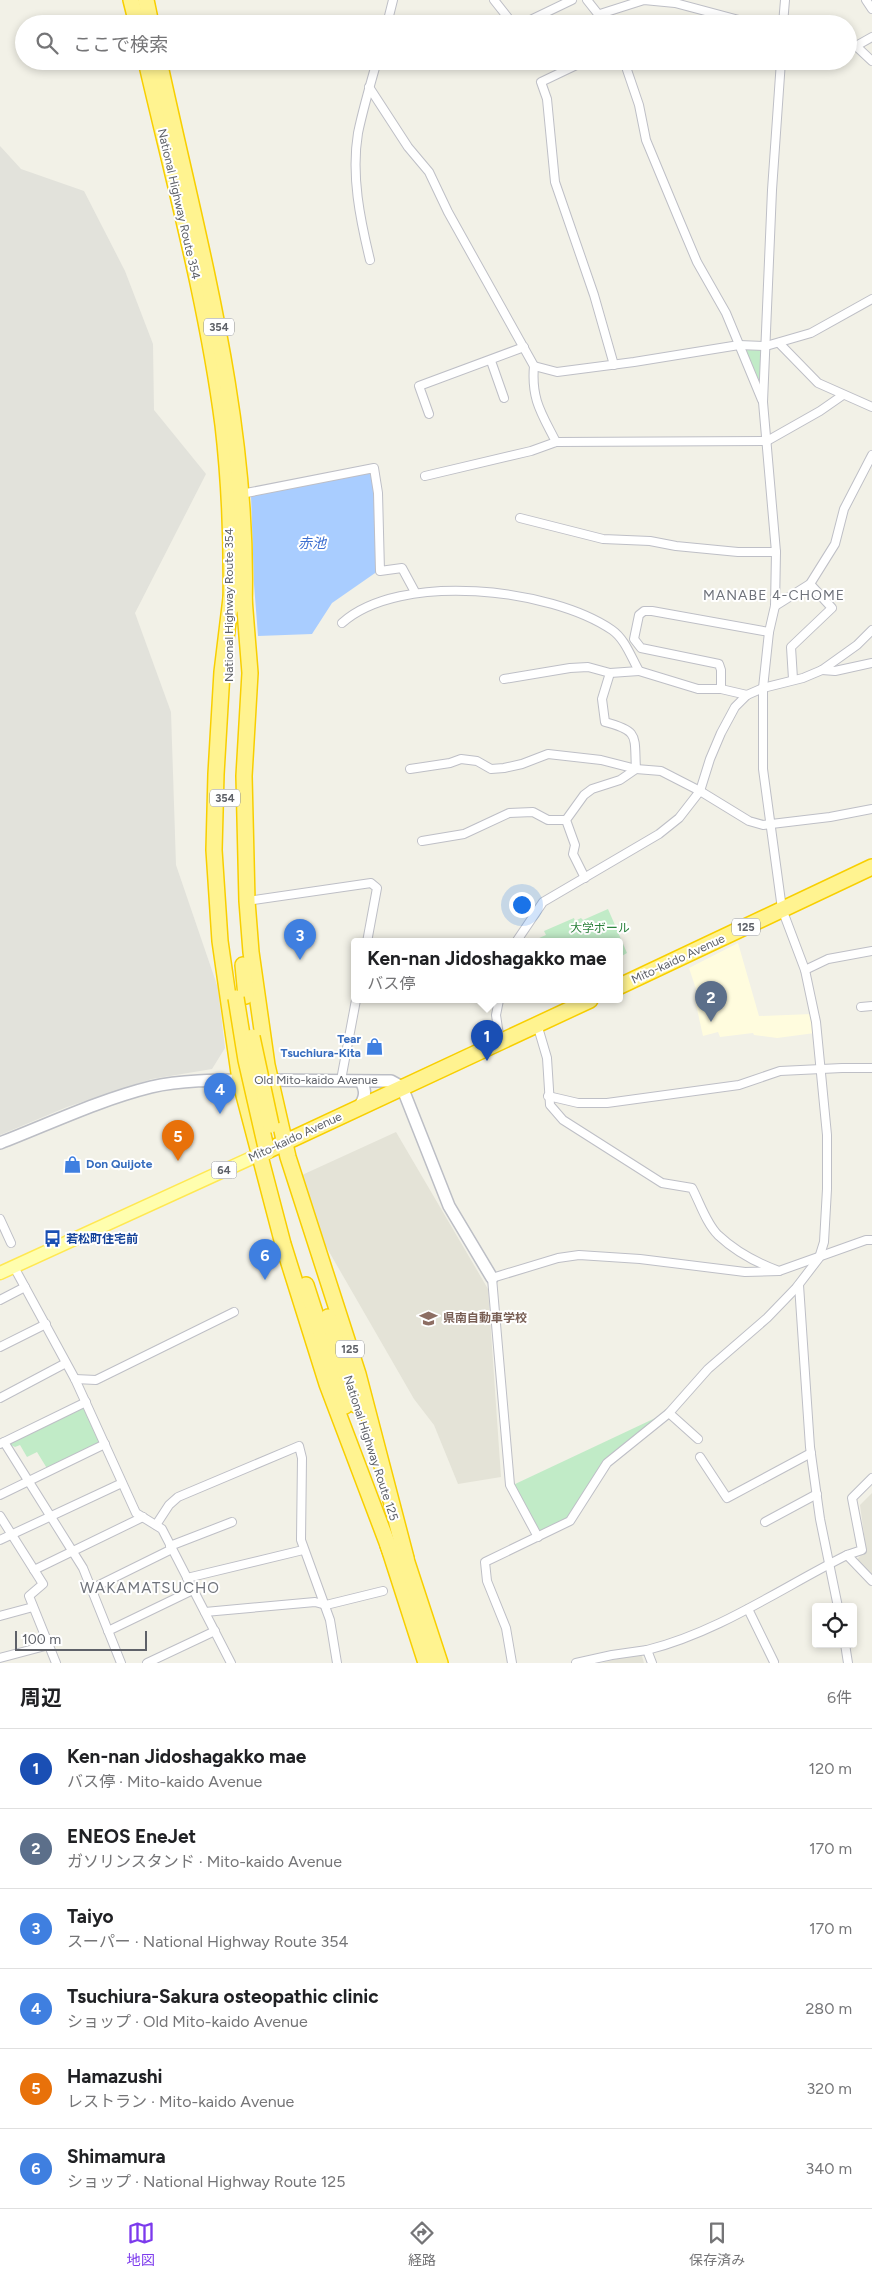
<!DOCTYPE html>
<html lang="ja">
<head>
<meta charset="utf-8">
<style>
	body { margin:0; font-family:Figtree,"Noto Sans JP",sans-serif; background:#f6f6f6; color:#202124 }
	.controls { position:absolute; right:15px; bottom:15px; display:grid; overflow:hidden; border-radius:5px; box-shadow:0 2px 8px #0003 }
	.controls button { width:45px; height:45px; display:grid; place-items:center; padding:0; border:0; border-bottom:1px solid #e0e0e0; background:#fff; color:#202124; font:25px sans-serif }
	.scale { position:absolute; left:15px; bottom:12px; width:132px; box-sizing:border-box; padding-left:5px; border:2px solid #5e6168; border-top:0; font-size:14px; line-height:18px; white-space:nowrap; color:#5e6168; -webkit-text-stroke:4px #fff; paint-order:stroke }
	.you { position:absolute; left:521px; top:904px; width:18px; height:18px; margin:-12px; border:4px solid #fff; border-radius:50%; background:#1a73e8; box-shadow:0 0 0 8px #1a73e833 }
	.badge { display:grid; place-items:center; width:32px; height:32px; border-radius:50%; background:#7c3aed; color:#fff; font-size:16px; font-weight:700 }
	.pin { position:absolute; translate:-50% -41px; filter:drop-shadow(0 1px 2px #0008) }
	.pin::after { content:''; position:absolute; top:26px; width:18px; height:15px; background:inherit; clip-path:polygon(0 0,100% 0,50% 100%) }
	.popup { position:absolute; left:351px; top:938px; width:272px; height:65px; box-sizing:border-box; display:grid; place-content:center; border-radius:5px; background:#fff; filter:drop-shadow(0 1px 4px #0005); font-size:16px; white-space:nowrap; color:#757577 }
	.popup b { font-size:19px; color:#202124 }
	.popup::after { content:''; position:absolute; left:50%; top:100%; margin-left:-10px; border:10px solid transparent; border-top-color:#fff }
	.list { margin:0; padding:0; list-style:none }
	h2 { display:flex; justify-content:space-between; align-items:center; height:65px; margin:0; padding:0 20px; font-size:21px }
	h2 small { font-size:16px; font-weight:400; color:#757577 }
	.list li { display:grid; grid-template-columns:32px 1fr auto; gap:15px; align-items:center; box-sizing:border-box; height:80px; padding:0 20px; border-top:1px solid #e0e0e0 }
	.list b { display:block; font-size:19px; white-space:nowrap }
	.list p { margin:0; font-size:16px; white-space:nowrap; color:#757577 }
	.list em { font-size:16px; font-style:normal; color:#757577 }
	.icon { flex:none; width:28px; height:28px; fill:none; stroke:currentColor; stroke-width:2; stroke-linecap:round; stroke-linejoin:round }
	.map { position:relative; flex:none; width:872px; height:1663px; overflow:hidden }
	.search { position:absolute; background:#fff; box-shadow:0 2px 8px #0003; left:15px; right:15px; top:15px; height:55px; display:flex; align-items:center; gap:12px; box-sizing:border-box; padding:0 18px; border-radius:28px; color:#757577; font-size:19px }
	.sheet { height:545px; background:#fff }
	nav { display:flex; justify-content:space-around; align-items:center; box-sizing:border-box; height:70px; border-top:1px solid #e0e0e0; background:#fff; font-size:14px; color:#757577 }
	nav a { display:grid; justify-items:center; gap:2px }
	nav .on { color:#7c3aed }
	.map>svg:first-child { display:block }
</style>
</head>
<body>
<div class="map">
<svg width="872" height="1663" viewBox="0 0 872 1663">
	<rect width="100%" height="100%" fill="#f2f1e7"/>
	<!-- commercial -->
	<path fill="#fffcde" d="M738,943L759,1016L812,1014L815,1033L777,1038L754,1035L753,1033L720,1037L718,1032L703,1036L695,1000L699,998L689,968Z"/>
	<!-- industrial -->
	<path fill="#e2e2db" d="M0,146L21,169L84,191L125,271L153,344L154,410L206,474L135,613L171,712L176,865L218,988L225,1048L212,1069L152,1079L67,1107L0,1135Z"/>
	<!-- education -->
	<g fill="#e4e3d7">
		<path d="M396,1132L488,1289L501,1477L458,1484L434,1425L414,1399L320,1236L302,1175Z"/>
		<path d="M872,1493V1580L855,1562L866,1549L860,1505Z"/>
		<path d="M641,1653L644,1663H601Z"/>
	</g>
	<!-- green -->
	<g fill="#c1ebc7">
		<path d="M742,347L764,348L762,395Z"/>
		<path d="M608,909L627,953L620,957V942H530L546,935L544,931L574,918L575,921L581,918L583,920Z"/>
		<path d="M84,1404L102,1444L48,1470L37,1452L27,1457L20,1445L15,1447L7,1443Z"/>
		<path d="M666,1413L605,1461L568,1519L538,1534L513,1485Z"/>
	</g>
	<!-- water -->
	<path fill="#a9cdff" d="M373,470L378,571L332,603L312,634L258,636L254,584L251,495Z"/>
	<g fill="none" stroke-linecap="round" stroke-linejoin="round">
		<defs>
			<g id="street">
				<path d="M494,0L513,24"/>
				<path d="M587,0L606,24"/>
				<path d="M866,0L872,9"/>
				<path d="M600,14L644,0L675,3L754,24"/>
				<path d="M387,24L393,0"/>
				<path d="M522,24L572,0"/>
				<path d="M783,24L785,0"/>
				<path d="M848,45L856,46L872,61"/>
				<path d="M856,46L872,37"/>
				<path d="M585,61L541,82L547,99L555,182L594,295L614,365"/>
				<path d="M624,61L639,105L646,140L678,217L697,262L726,313L762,400"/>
				<path d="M369,87L408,147L429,172L448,212L534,366C531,400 542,414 556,442"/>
				<path d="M370,260C360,219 351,175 358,133C363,109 370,85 377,61"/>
				<path d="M779,343L818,383L872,407"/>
				<path d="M491,361L504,398"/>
				<path d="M534,366L557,372L634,362L739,345L766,346L811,333L872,299"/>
				<path d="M429,414L419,386L524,347"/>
				<path d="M425,476L531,451L556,442L767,441L820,411L843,395"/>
				<path d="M241,494L374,468L378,493L380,571L402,568L415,592"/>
				<path d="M520,518L603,539L650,541L676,546L738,552H776"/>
				<path d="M775,606L810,584L835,544L844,509L872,455"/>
				<path d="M342,623C400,571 551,588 612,630C625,639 631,657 639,671L698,689H721L747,695"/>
				<path d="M822,670L835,671L872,663"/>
				<path d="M504,679L570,668L588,667L610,673L639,671"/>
				<path d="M793,679L791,647L832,608L810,584"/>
				<path d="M721,689V670L719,664L641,648L634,639L639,615L644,611H652L769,632"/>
				<path d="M410,769L450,763L461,759L477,761L491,769L504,768L522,764L548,754L601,760L636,769L661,771L700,791L749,821L763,825L830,817L872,809"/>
				<path d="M422,841L464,834L509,813L533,812L548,820H566"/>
				<path d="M585,878L573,854L575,845L566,820L584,795L592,789L620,780L636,769C634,736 640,731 605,722L602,699L610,673"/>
				<path d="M247,901L371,883L377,888L367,942"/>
				<path d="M516,942L543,902L659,834L679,818L700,791L710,759L721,733L735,707L747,695L763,688L803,678L822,670L857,645L872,630"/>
				<path d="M805,970L828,959L872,951"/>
				<path d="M499,1000L496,1015L500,1042"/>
				<path d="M861,1007L872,1006"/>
				<path d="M537,1024L547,1058L550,1105L563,1120L662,1183L692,1188C700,1203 706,1223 718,1235C735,1251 757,1263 779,1271L866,1240H872"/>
				<path d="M341,1080L356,1000"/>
				<path d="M548,1096L578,1103H607L739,1085L780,1071L842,1068H872"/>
				<path d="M0,1219L11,1243"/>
				<path d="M14,1267L75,1379L136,1513L162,1529L231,1663"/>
				<path d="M799,1285L810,1447L820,1519L838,1607"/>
				<path d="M0,1300L25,1287"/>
				<path d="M0,1347L46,1324"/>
				<path d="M75,1379L96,1380L234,1312"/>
				<path d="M0,1398L66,1363"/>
				<path d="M669,1413L698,1439"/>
				<path d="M4,1442L83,1568L121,1663"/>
				<path d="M0,1444L86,1402"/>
				<path d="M700,1457L727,1498L811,1453"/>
				<path d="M872,1478L852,1498L862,1550L847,1555L872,1581"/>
				<path d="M0,1495L105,1444"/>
				<path d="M0,1516L43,1584L29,1596L56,1663"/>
				<path d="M765,1522L817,1494"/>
				<path d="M156,1525L169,1505L178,1497L299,1446L302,1458L301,1540L330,1620L337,1663"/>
				<path d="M538,1537L510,1485L492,1278L558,1258L579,1255L640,1259L745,1272L779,1271"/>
				<path d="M0,1540L122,1483"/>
				<path d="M170,1546L232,1522"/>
				<path d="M34,1570L143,1517"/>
				<path d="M187,1578L303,1550"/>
				<path d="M91,1589L172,1549"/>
				<path d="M748,1609L774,1662"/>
				<path d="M205,1612L315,1602L326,1605L383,1591"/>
				<path d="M0,1616L33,1607"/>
				<path d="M108,1631L193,1590"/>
				<path d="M845,1644L848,1663"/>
				<path d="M647,1650C719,1632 781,1588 847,1555"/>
				<path d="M0,1658L49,1645"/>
				<path d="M147,1663L215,1631"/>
				<path d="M512,1663L506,1628L487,1581L485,1562L570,1521L607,1463L669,1413L708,1369L767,1318L796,1288L819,1258L824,1242L827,1189V1135L816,1022L805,970L782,909L763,769V688L769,632L775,606L776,552L763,402L772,190L781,61"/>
				<path d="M576,1663L612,1655L647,1650L652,1663"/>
			</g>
			<g id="secondary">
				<path d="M264,1080L383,1081H391L402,1087L449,1206L492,1278"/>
				<path d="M359,1107C366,1097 366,1091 361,1081"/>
				<path d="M0,1143C49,1124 99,1100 151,1087C181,1080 215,1080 246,1080"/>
			</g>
			<path id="primary" d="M0,1273L258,1155"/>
			<g id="highway">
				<path d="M131,0L137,24"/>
				<path d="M146,0L151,24"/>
				<path d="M146,61C174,182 207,302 223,425C230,485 232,547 231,607"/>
				<path d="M159,61C198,242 250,421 244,608"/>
				<path d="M231,598L222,672L216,774L214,850L220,941L240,1080L283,1244L327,1384L391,1553"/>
				<path d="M244,598L250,673L244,776L247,901L251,952L267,1065L288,1157L358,1374L406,1558"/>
				<path d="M243,965L246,996"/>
				<path d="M620,986L872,867"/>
				<path d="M258,1155L590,1000"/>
				<path d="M306,1285L345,1406"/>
				<path d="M328,1317L356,1405"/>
				<path d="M388,1545L426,1663"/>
				<path d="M403,1550L440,1663"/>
			</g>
		</defs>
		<!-- street casing -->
		<use href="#street" stroke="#bebfc6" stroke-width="10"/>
		<!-- secondary casing -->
		<use href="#secondary" stroke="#bcbec5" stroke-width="14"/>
		<!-- primary casing -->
		<use href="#primary" stroke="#ffe852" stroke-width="15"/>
		<!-- highway casing -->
		<use href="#highway" stroke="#f8cf00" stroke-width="18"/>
		<!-- street -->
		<use href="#street" stroke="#fff" stroke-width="8"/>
		<!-- secondary -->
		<use href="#secondary" stroke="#fff" stroke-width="11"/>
		<!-- primary -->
		<use href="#primary" stroke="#fffeae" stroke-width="12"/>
		<!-- highway -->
		<use href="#highway" stroke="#fff390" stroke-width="15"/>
		<defs>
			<g id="highway-bridge">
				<path d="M236,998L246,1060L267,1152"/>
				<path d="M252,1037L271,1125"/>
			</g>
		</defs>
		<!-- highway-bridge casing -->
		<use href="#highway-bridge" stroke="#f8cf00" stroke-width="18" stroke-linecap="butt"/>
		<!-- highway-bridge -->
		<use href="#highway-bridge" stroke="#fff390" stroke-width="15"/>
	</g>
	<!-- icons -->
	<defs>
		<symbol id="shop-bare" viewBox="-9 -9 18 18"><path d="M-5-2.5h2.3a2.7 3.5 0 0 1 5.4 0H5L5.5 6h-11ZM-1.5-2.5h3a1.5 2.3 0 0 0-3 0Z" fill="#3f7fe0" stroke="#fff" stroke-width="2.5" paint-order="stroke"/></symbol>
		<symbol id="bus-bare" viewBox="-9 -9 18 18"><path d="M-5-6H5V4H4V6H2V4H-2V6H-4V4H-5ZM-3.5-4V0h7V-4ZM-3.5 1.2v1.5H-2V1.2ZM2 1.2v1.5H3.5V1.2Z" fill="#1a4fb4" stroke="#fff" stroke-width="2.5" paint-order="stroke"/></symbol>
		<symbol id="school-bare" viewBox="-9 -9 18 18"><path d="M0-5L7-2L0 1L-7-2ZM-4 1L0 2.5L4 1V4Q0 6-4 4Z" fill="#8d6e63" stroke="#fff" stroke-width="2.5" paint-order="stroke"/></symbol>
	</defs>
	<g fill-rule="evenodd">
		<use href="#shop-bare" x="362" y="1034" width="25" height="25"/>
		<use href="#shop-bare" x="60" y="1152" width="25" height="25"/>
		<use href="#bus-bare" x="40" y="1226" width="25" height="25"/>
		<use href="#school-bare" x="416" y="1306" width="25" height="25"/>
	</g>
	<g text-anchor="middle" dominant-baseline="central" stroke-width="4" stroke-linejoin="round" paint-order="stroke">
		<!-- shield labels -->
		<g fill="#fff" stroke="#8e9095" stroke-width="1">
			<rect x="204" y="318.5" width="30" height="17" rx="4"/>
			<rect x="210" y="789.5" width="30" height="17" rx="4"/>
			<rect x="732" y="918.5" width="28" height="17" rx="4"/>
			<rect x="211.5" y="1161.5" width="25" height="17" rx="4"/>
			<rect x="336" y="1340.5" width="28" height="17" rx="4"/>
		</g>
		<g font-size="11" font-weight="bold" fill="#5e6168">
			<text x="219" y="327">354</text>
			<text x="225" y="798">354</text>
			<text x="746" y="927">125</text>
			<text x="224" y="1170">64</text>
			<text x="350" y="1349">125</text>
		</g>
		<!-- street labels -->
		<g font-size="12" fill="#5e6168" stroke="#fff">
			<text transform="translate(179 204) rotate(77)">National Highway Route 354</text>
			<text transform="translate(229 605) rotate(-90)">National Highway Route 354</text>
			<text transform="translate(678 959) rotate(-25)">Mito-kaido Avenue</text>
			<text x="316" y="1080">Old Mito-kaido Avenue</text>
			<text transform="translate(295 1137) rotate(-25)">Mito-kaido Avenue</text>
			<text transform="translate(371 1448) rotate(72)">National Highway Route 125</text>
		</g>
		<!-- park labels -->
		<g font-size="12" fill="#2b823c" stroke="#fff">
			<text x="600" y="928">大学ボール</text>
		</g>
		<!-- shop labels -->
		<g font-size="12" font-weight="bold" fill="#366cbe" stroke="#fff" text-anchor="end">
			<text x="361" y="1039">Tear<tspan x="361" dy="14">Tsuchiura-Kita</tspan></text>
			<text x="86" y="1164" text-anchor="start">Don Quijote</text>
		</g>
		<!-- transit labels -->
		<g font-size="12" font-weight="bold" fill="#164399" stroke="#fff" text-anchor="start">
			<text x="66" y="1239">若松町住宅前</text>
		</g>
		<!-- education labels -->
		<g font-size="12" font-weight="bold" fill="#785e54" stroke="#fff" text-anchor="start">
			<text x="443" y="1318">県南自動車学校</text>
		</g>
		<!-- water labels -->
		<g font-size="14" font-style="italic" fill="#3e70d1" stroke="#fff">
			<text x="312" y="543">赤池</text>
		</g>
		<!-- neighbourhood labels -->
		<g font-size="14" letter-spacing="1" fill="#6f737b" stroke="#fff">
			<text x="774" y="595">MANABE 4-CHOME</text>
		</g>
		<!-- quarter labels -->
		<g font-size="15" letter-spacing="1" fill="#6f737b" stroke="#fff">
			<text x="150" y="1588">WAKAMATSUCHO</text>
		</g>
	</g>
</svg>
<div class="controls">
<button><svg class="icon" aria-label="locate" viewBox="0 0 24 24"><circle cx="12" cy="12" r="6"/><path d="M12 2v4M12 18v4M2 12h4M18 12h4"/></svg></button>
</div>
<div class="scale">100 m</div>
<div class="you"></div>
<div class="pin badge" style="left:487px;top:1061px;background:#1a4fb4">1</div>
<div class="popup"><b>Ken-nan Jidoshagakko mae</b>バス停</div>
<div class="pin badge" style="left:711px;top:1022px;background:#5c6f8a">2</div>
<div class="pin badge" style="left:300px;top:960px;background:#3f7fe0">3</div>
<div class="pin badge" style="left:220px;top:1114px;background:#3f7fe0">4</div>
<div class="pin badge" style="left:178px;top:1161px;background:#e8710a">5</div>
<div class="pin badge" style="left:265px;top:1280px;background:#3f7fe0">6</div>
<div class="search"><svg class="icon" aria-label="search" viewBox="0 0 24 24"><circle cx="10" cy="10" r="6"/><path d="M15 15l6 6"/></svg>ここで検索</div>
</div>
<section class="sheet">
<h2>周辺<small>6件</small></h2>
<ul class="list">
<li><span class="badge" style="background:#1a4fb4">1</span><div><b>Ken-nan Jidoshagakko mae</b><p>バス停 · Mito-kaido Avenue</p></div><em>120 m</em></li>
<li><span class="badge" style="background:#5c6f8a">2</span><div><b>ENEOS EneJet</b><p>ガソリンスタンド · Mito-kaido Avenue</p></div><em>170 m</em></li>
<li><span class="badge" style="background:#3f7fe0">3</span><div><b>Taiyo</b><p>スーパー · National Highway Route 354</p></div><em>170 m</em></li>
<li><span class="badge" style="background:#3f7fe0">4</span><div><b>Tsuchiura-Sakura osteopathic clinic</b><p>ショップ · Old Mito-kaido Avenue</p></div><em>280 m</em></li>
<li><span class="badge" style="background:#e8710a">5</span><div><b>Hamazushi</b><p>レストラン · Mito-kaido Avenue</p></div><em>320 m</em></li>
<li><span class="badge" style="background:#3f7fe0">6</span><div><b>Shimamura</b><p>ショップ · National Highway Route 125</p></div><em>340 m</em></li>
</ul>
</section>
<nav>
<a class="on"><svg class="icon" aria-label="map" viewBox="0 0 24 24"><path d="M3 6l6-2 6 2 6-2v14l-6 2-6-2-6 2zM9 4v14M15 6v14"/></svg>地図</a>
<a><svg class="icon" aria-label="directions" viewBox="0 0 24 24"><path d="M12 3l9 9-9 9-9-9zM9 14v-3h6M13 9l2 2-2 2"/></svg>経路</a>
<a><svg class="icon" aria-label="saved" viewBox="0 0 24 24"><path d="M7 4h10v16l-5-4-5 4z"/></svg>保存済み</a>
</nav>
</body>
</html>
